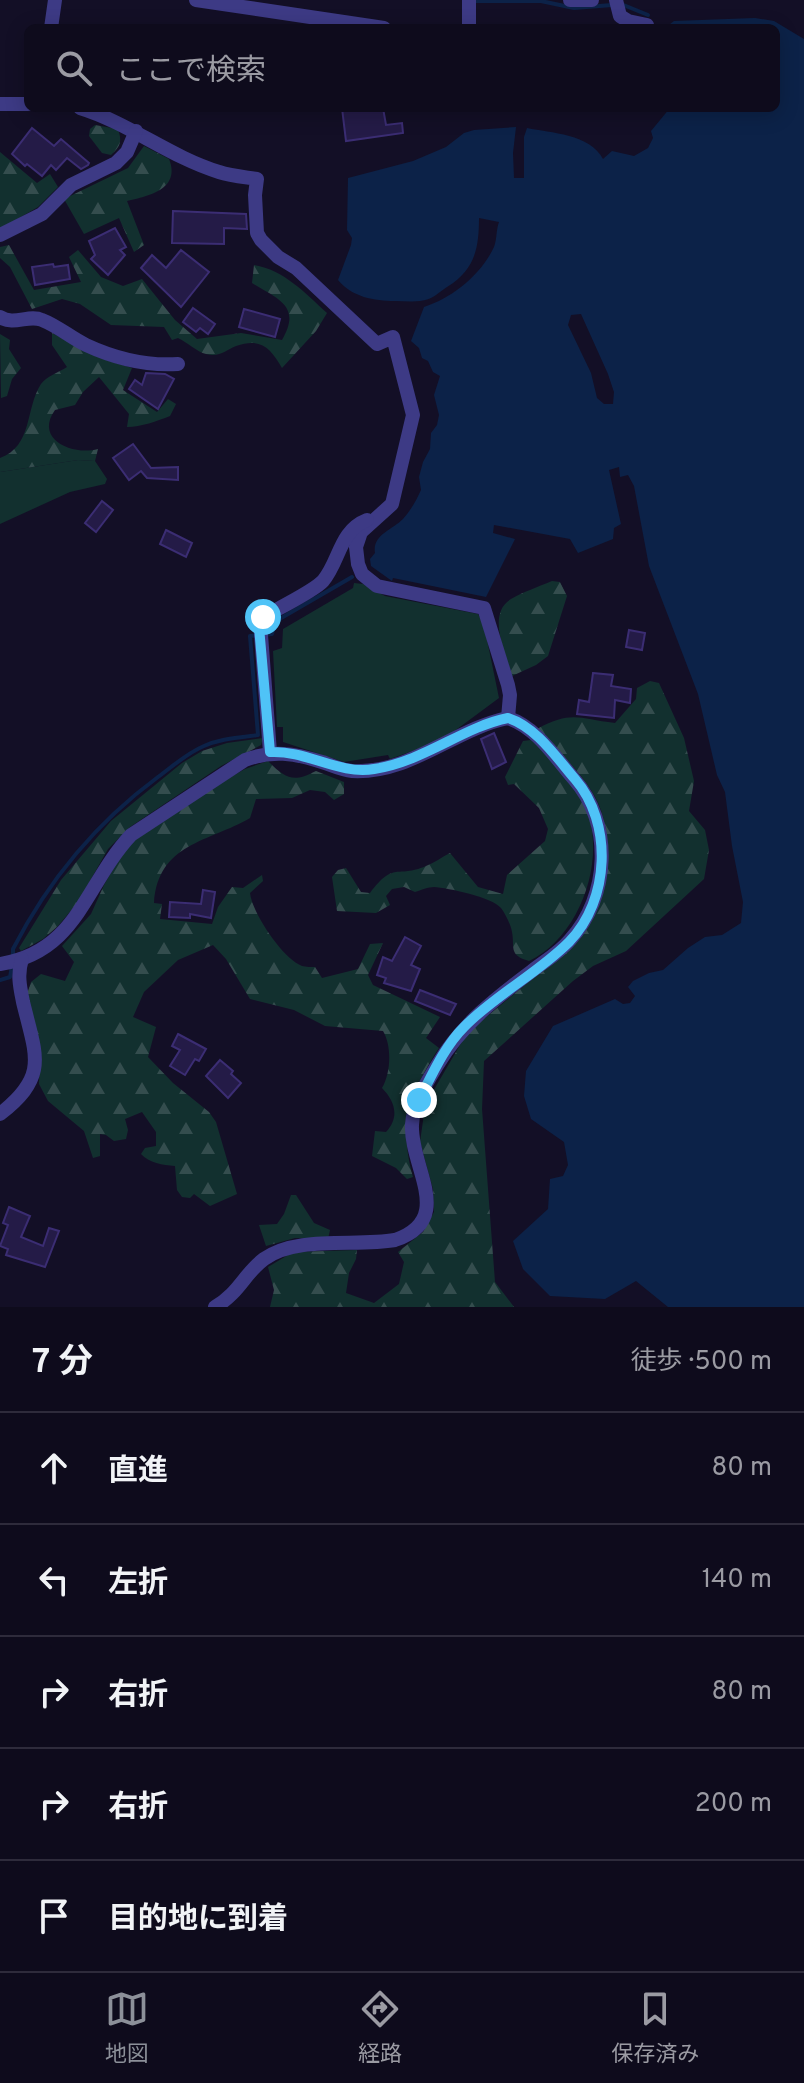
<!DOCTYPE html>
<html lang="ja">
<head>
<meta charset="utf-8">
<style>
	body { margin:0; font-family:Overpass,"Noto Sans JP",sans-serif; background:#1c1929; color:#f1f3f6 }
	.stop { position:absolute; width:24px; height:24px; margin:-18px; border:6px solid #4fc3f7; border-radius:50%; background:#fff }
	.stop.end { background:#4fc3f7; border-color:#fff; box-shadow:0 2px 8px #0008 }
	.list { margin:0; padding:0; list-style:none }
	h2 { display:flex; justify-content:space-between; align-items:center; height:104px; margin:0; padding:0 32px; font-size:34px }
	h2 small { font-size:26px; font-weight:400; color:#9b9ba3 }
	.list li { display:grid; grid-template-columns:52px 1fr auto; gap:24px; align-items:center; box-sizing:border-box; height:112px; padding:0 32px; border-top:2px solid #2e2b3b }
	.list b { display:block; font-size:30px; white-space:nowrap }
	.list em { font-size:26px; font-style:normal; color:#9b9ba3 }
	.icon { flex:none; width:44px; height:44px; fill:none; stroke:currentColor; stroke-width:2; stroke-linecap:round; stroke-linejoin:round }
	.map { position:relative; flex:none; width:804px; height:1307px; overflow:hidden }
	.search { position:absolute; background:#0e0b1c; box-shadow:0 4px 20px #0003; left:24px; right:24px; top:24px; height:88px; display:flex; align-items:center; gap:20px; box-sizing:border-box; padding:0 28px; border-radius:12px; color:#9b9ba3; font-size:30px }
	.sheet { height:664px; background:#0e0b1c }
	nav { display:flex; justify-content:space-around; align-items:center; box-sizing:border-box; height:112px; border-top:2px solid #2e2b3b; background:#0e0b1c; font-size:22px; color:#9b9ba3 }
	nav a { display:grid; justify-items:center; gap:4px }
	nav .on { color:#8c9099 }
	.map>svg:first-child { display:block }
</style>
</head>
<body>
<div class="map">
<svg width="804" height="1307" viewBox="0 0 804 1307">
	<defs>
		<pattern id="forest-firs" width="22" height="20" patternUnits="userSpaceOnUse" patternTransform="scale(2)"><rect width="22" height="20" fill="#12302f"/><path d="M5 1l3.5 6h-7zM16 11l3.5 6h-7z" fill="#344d4e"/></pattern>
	</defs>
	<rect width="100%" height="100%" fill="#130f26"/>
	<!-- grass -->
	<g fill="#12302f">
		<path d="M78,460L95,461L107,479L105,484L70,492L0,524V472Z"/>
		<path d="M354,583L363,584L385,596L478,614L484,625L499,698L441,741L390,759L388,755L344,762L283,742V727H277L273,651L282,648L283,629L353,588Z"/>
	</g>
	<!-- forest -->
	<g fill="url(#forest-firs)">
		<path d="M95,125L118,129C122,141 121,146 111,155L102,153L89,136L90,129Z"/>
		<path d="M144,146L169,159C181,189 149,196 127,201L144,245L134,252L119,218L84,234L64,199L128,168Z"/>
		<path d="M0,152L37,183L50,174L58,187L38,207L0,229Z"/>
		<path d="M9,245L34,290L81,282L69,257L78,250L101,277L123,286L142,279L175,320L197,339L241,333L282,340C302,306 278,299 252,283L254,265C284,270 305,293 327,313L316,331L282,368C271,349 261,337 236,346C226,350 219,358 206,354C197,352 187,342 178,338L172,340L164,327L111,325L80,304L62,299L32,309L10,267L0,258V247Z"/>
		<path d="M52,333L103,359L132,368L123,390L157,412L168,399L176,404L170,416C157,421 141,427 127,427L129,414L99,377L83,392L75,405L55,410C34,439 72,456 98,449L95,461L78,460L0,472V458C33,446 25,409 41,384C46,377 59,372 67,367L52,345Z"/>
		<path d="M0,334L10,340L9,349L21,368L12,379L7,396L1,398Z"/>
		<path d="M552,581L560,582L567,596L548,656L536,665L512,676C506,654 486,614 511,599C523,592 538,587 552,581Z"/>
		<path d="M650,681L659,683L684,738L694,781L689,811L705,830L709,850L704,879L626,951L593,966L573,981L484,1061L482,1109L495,1282L514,1307H270L274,1290L268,1267L293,1252L357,1250L356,1259L349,1273L346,1293L374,1303L399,1284L404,1262L398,1252L423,1232L434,1212L433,1189L420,1142L424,1114L432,1093L467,1033L580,939C609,900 619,832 591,790C577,768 555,749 537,729C573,710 578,719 615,723L636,699L637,688Z"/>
		<path d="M263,738L261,745L221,766L130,827L108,849L78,902L58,926L43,939L21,951L19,948L61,880L111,821L182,763L202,751L227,743Z"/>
		<path d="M531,740C542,747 548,756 557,766C567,779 578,791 585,806C608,858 580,937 529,961C508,955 515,947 512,932C511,925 505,913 501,908C492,897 448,888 434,887C428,887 421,890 415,892L404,887L392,889L386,896L390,905L376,913L337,911L332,877L338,870L346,868L361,892L370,893C395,860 396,879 426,866C434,863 442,857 450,853L478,887L503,894L507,875L545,841L548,829L539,808L514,784L508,785L505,777L523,741Z"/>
		<path d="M268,761C286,779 293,783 316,771L344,782V794L334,800L325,792L310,790L292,798L256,799L250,818C209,842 158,843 154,903L162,904L160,919L212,924L218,907L232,887L243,888L262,875L263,881L250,893C252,913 283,959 302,966C305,967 312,967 315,967L322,978L358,969L370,944L383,943L368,975L373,985L440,1017L426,1038L439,1048C410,1093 398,1123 413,1177L407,1179L396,1168L372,1156L375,1131L386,1132C400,1117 395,1101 382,1088C391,1073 392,1046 383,1031L325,1026L294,1010L250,999L226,959L213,945L178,960L144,992L133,1017L156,1027L148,1057L173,1083L209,1112L216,1122L237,1194L210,1206L194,1194L190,1198L182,1197L177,1190L175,1166C163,1165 149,1163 141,1154L145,1148L156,1146V1132L142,1112L125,1119L128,1130L126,1139L114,1141L106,1135L100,1134V1156L93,1158L84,1131L48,1101L39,1084L40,1061L26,997L31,982L41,974L65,981L74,962L62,946L91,914L104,885L126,846L222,782L245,769Z"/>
		<path d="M291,1195H296L314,1223L330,1230L328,1239L295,1238L266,1246L259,1225L277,1224L284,1214Z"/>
	</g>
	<!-- water -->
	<path fill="#0c2248" d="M755,18L774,21L804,39V1307H668L636,1281L605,1299L550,1296L523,1269L513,1241L548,1209L550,1179L563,1176L568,1165L564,1142L531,1119L524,1096L526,1071L553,1026L615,999L623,1004L630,1003L635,996L628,987L633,981L649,973L663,970L688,948L705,937L722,935L741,923L743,902L732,846L725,792L717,775L698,694L649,566L634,486L628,475L620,477L619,467L609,470L621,524L614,528L613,539L578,553L570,539L494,525L493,533L515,539L486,597L393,578L392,581L371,566L370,559L375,553C372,535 392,530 403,519C411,510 416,501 421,490L419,477L423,462L430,449L431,433L437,425L439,415L434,395L440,376L433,372L428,361L422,358L419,348L411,341L424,307C452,298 481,275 494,247C497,239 496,230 499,222L479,218C479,248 475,270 447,287C438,293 432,300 420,301C412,302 403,301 395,301C374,301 352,297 338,280L351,245L352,238L347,230L348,178L413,161L446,147L464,133L474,130L516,127L513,153L514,178H524V137L527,128C551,133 590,134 603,159L612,151L634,156L648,148L653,138L651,131L670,108H776V28H665L674,21Z"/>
	<!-- pier -->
	<path fill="#130f26" d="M581,314L608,374L614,392L613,404H604L597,398L591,373L568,325L571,315Z"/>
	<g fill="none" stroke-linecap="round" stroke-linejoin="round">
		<!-- stream -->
		<g stroke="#0c2248" stroke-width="4">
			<path d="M476,1H541L574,8L612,5"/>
			<path d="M621,4L648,15"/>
			<path d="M13,957V949C48,881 97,822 158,777C173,766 187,753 204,746C221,738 240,738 258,735L250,636L272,634L276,621L352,577"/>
			<path d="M0,980L10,977L12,966"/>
		</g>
	</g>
	<!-- building -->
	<g fill="#241b47" stroke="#3b2d73" stroke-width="2">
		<path d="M342,108H383L386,125L402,123L403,133L346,141Z"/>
		<path d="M32,128L54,146L61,139L89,163L88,165L81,169L67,158L56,170L51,165L42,176L27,164L25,166L12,154Z"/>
		<path d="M173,211L246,214L247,229L224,228V244L172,243Z"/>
		<path d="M115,228L126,247L120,250L125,255L108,275L91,259L95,255L89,241Z"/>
		<path d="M181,250L209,272L181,307L141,268L152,255L166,268Z"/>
		<path d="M53,264L54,267L68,265L70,279L35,285L32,267Z"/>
		<path d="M193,308L215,324L208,334L200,328L196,332L183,322Z"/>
		<path d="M244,309L280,319L275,337L239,327Z"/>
		<path d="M146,373L165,374L174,379L158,409L129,389L135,380L142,385Z"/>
		<path d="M133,444L151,468L178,467V480L147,478L141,471L129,480L113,458Z"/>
		<path d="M102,501L113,510L96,532L85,523Z"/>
		<path d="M166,530L192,543L186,557L160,544Z"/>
		<path d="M629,630L645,633L642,650L626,647Z"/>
		<path d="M593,673L613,675L611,686L631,689L630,703L615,700L614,718L577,714L579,700L589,702Z"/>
		<path d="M494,733L506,762L492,769L481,739Z"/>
		<path d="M203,890L215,892L211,918L190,914V918L169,917L170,902L201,904Z"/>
		<path d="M405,937L421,946L411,965L420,969L411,991L384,983L386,978L377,975L383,957L392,961Z"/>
		<path d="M420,990L456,1004L450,1015L415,1001Z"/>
		<path d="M178,1034L206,1049L199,1061L195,1059L185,1075L170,1066L180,1050L172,1046Z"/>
		<path d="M220,1060L233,1071L231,1074L241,1083L228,1098L206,1076Z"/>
		<path d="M9,1207L30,1216L21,1237L43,1246L49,1228L59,1231L45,1267L6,1255L8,1249L0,1246L8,1225L3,1223Z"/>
	</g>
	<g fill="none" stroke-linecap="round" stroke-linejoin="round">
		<!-- street -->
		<g stroke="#3d3a85" stroke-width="14">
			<path d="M196,0L384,28"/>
			<path d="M570,0H592"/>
			<path d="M616,0L620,16L628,21L647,25"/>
			<path d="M51,28L55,0"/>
			<path d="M469,28V0"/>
			<path d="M0,104H28"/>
			<path d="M80,108C129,123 170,157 219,172C231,176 244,177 257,179L255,195L257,233L261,240L278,257L296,268L377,344L393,337L413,415L392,504L361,532L356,547L358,564L362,574L377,586L484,608L508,685L510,695L508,718"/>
			<path d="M0,235L42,214L71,185L116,163L127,152L136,131"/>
			<path d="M0,317C14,326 29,314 42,320C58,326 71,338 86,345C114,358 147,366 178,364"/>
			<path d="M270,752L260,622L263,617C277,609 314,591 323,581C340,561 339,531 367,520"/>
			<path d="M0,964C78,952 85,884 131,835L245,760C272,750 294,753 322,762C332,765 341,770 352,771C411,774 454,729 508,718C536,727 555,757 574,779C613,823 610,896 570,940C560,952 545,961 532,971C496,998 461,1025 438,1064C427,1082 413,1103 412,1125C410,1168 456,1219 395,1240C356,1247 297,1235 264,1259C244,1274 240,1292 215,1307"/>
			<path d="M0,1114C49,1076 36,1056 23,1002C20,987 17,974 22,959"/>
		</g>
	</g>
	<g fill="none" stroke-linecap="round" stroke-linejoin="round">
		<!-- route -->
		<path stroke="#4fc3f7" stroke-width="10" d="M263,617L259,627L270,752C307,750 338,775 374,769C425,761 463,727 508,718C536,727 556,757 575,779C613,823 610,900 569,942C537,974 495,995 464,1027C444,1047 432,1075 419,1100"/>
	</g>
</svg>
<div class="stop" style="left:263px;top:617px"></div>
<div class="stop end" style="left:419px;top:1100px"></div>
<div class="search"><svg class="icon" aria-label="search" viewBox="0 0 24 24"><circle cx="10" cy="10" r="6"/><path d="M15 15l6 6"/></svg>ここで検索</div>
</div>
<section class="sheet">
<h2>7 分<small>徒歩 · 500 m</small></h2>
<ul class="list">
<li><svg class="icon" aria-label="ahead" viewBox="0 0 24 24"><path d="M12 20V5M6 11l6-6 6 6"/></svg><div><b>直進</b></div><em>80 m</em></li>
<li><svg class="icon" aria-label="left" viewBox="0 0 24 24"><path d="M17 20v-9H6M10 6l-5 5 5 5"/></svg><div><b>左折</b></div><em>140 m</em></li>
<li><svg class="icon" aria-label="right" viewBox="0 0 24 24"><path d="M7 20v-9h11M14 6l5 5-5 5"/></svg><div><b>右折</b></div><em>80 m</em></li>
<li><svg class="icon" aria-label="right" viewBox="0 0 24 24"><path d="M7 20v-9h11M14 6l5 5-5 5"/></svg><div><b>右折</b></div><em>200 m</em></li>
<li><svg class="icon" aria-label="arrive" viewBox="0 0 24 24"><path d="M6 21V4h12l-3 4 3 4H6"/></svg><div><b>目的地に到着</b></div></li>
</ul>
</section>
<nav>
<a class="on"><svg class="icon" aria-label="map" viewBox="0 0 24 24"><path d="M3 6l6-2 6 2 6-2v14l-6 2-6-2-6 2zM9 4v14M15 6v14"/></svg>地図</a>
<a><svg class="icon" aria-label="directions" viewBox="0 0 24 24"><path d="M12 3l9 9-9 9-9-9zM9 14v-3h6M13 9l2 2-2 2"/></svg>経路</a>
<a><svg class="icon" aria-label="saved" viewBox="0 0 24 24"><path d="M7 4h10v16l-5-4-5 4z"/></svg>保存済み</a>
</nav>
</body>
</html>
